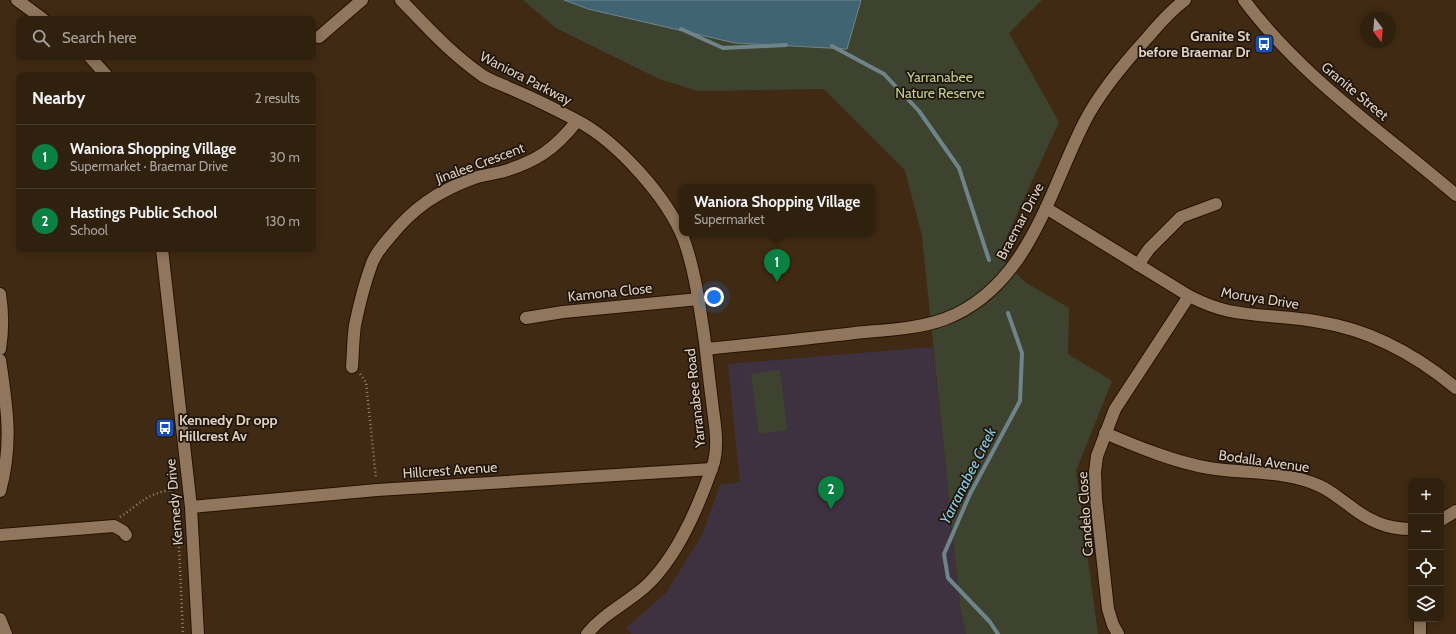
<!DOCTYPE html>
<html lang="en">
<head>
<meta charset="utf-8">
<style>
	body { margin:0; font-family:Cabin,sans-serif; background:#3c2d1c; color:#f1f3f6 }
	.controls { position:absolute; right:12px; bottom:12px; display:grid; overflow:hidden; border-radius:8px; box-shadow:0 2px 10px #0003 }
	.controls button { width:36px; height:36px; display:grid; place-items:center; padding:0; border:0; border-bottom:1px solid #4b3e2e; background:#30200e; color:#f1f3f6; font:20px sans-serif }
	.compass { position:absolute; left:1360px; top:12px; width:36px; height:36px; border-radius:50%; background:#30200e; box-shadow:0 2px 10px #0003; rotate:164deg }
	.you { position:absolute; left:714px; top:297px; width:14px; height:14px; margin:-10px; border:3px solid #fff; border-radius:50%; background:#1a73e8; box-shadow:0 0 0 6px #1a73e833 }
	.badge { display:grid; place-items:center; width:26px; height:26px; border-radius:50%; background:#0b8043; color:#fff; font-size:13px; font-weight:700 }
	.pin { position:absolute; translate:-50% -33px; filter:drop-shadow(0 1px 2px #0008) }
	.pin::after { content:''; position:absolute; top:21px; width:14px; height:12px; background:inherit; clip-path:polygon(0 0,100% 0,50% 100%) }
	.popup { position:absolute; left:679px; top:184px; width:196px; height:52px; box-sizing:border-box; display:grid; place-content:center; border-radius:8px; background:#30200e; filter:drop-shadow(0 1px 3px #0005); font-size:13px; white-space:nowrap; color:#a8a39e }
	.popup b { font-size:15px; color:#f1f3f6 }
	.popup::after { content:''; position:absolute; left:50%; top:100%; margin-left:-8px; border:8px solid transparent; border-top-color:#30200e }
	.list { margin:0; padding:0; list-style:none }
	h2 { display:flex; justify-content:space-between; align-items:center; height:52px; margin:0; padding:0 16px; font-size:17px }
	h2 small { font-size:13px; font-weight:400; color:#a8a39e }
	.list li { display:grid; grid-template-columns:26px 1fr auto; gap:12px; align-items:center; box-sizing:border-box; height:64px; padding:0 16px; border-top:1px solid #4b3e2e }
	.list b { display:block; font-size:15px; white-space:nowrap }
	.list p { margin:0; font-size:13px; white-space:nowrap; color:#a8a39e }
	.list em { font-size:13px; font-style:normal; color:#a8a39e }
	.icon { flex:none; width:22px; height:22px; fill:none; stroke:currentColor; stroke-width:2; stroke-linecap:round; stroke-linejoin:round }
	.map { position:relative; flex:none; width:1456px; height:634px; overflow:hidden }
	.search { position:absolute; background:#30200e; box-shadow:0 2px 10px #0003; left:16px; top:16px; width:300px; height:44px; display:flex; align-items:center; gap:10px; box-sizing:border-box; padding:0 14px; border-radius:8px; color:#a8a39e; font-size:15px }
	.panel { position:absolute; background:#30200e; box-shadow:0 2px 10px #0003; left:16px; top:72px; width:300px; height:180px; border-radius:8px }
	.map>svg:first-child { display:block }
</style>
</head>
<body>
<div class="map">
<svg width="1456" height="634" viewBox="0 0 1456 634">
	<rect width="100%" height="100%" fill="#402a13"/>
	<!-- education -->
	<path fill="#3f3240" d="M933,347L960,606L966,634H632L626,628L666,593L703,533L720,485L740,482L728,364Z"/>
	<!-- green -->
	<g fill="#3d432e">
		<path d="M523,0H1042L1009,33L1059,122L998,256L1025,282L1069,308L1068,354L1112,381L1076,471L1098,634H966L960,606L922,236L905,170L824,89L698,91L659,79L556,28Z"/>
		<path d="M780,370L787,430L759,434L751,374Z"/>
	</g>
	<!-- water -->
	<path fill="#406472" stroke="#6f848a" d="M564,0H861L847,49L735,43L588,9Z"/>
	<g fill="none" stroke-linecap="round" stroke-linejoin="round">
		<!-- stream -->
		<g stroke="#6f848a" stroke-width="4">
			<path d="M681,29L723,48L786,45"/>
			<path d="M832,46L884,74L919,111L959,168L989,260"/>
			<path d="M998,634L990,622L948,578L944,554L970,494L1020,401L1022,353L1008,313"/>
		</g>
		<defs>
			<g id="street">
				<path d="M401,0C429,29 450,53 483,76C493,82 506,86 516,91C537,100 557,110 576,120C617,141 668,198 684,240C695,271 699,303 704,335C707,357 709,379 712,401C714,421 719,442 714,462C700,503 679,555 646,586C627,603 603,614 587,634"/>
				<path d="M319,37L362,0"/>
				<path d="M1046,208L1189,296C1201,302 1215,308 1229,311C1259,317 1290,316 1320,322C1371,330 1416,355 1456,388"/>
				<path d="M1138,265L1149,249L1181,217L1216,204"/>
				<path d="M0,294C3,313 3,330 0,349"/>
				<path d="M526,318L563,312L699,299"/>
				<path d="M706,349C756,344 805,339 855,333C884,330 918,329 945,319C1028,287 1048,194 1084,123C1099,93 1126,61 1148,37C1159,24 1171,10 1185,0"/>
				<path d="M0,360C7,406 13,445 0,491"/>
				<path d="M352,367C353,354 353,339 355,325C359,306 364,285 371,266C374,256 382,246 389,238C413,208 438,191 474,178C483,175 492,174 501,172C536,162 555,149 577,121"/>
				<path d="M1105,433C1138,447 1174,462 1209,468C1245,474 1286,470 1320,486C1331,491 1340,499 1350,506C1369,521 1387,529 1411,529"/>
				<path d="M191,507L377,490L712,469"/>
				<path d="M1441,520L1456,511"/>
				<path d="M0,535L114,526L123,531L126,535"/>
				<path d="M0,619L6,634"/>
				<path d="M1118,634L1113,625L1108,609L1096,499L1095,472L1097,456L1115,409L1189,296"/>
				<path d="M1420,634V619"/>
			</g>
			<g id="secondary">
				<path d="M17,0L43,19"/>
				<path d="M1244,0C1300,76 1385,134 1456,195"/>
				<path d="M90,57L106,75"/>
				<path d="M162,249L191,507L198,634"/>
			</g>
		</defs>
		<!-- street casing -->
		<use href="#street" stroke="#261200" stroke-width="14"/>
		<!-- secondary casing -->
		<use href="#secondary" stroke="#261200" stroke-width="14"/>
		<!-- path -->
		<g stroke="#968472" stroke-width="2.5" stroke-dasharray="1 3" stroke-linecap="butt">
			<path d="M360,374L366,382L376,478"/>
			<path d="M120,517C140,504 145,494 171,490L179,546L183,634"/>
		</g>
		<!-- street -->
		<use href="#street" stroke="#90765d" stroke-width="12"/>
		<!-- secondary -->
		<use href="#secondary" stroke="#90765d" stroke-width="12"/>
	</g>
	<!-- icons -->
	<defs>
		<symbol id="bus-square" viewBox="-11 -11 22 22"><rect x="-9" y="-9" width="18" height="18" rx="4" fill="#1a4fb4" stroke="#1f150b"/><path d="M-5-6H5V4H4V6H2V4H-2V6H-4V4H-5ZM-3.5-4V0h7V-4ZM-3.5 1.2v1.5H-2V1.2ZM2 1.2v1.5H3.5V1.2Z" fill="#fff"/></symbol>
	</defs>
	<g fill-rule="evenodd">
		<use href="#bus-square" x="1253" y="33" width="22" height="22"/>
		<use href="#bus-square" x="154" y="417" width="22" height="22"/>
	</g>
	<g text-anchor="middle" dominant-baseline="central" stroke-width="3.5" stroke-linejoin="round" paint-order="stroke">
		<!-- poi labels -->
		<g font-size="14" font-weight="bold" fill="#ded0c2" stroke="#1f150b" text-anchor="end">
			<text x="1250" y="36">Granite St<tspan x="1250" dy="16">before Braemar Dr</tspan></text>
			<text x="179" y="420" text-anchor="start">Kennedy Dr opp<tspan x="179" dy="16">Hillcrest Av</tspan></text>
		</g>
		<!-- park labels -->
		<g font-size="14" fill="#bdcd94" stroke="#1f150b">
			<text x="940" y="77">Yarranabee<tspan x="940" dy="16">Nature Reserve</tspan></text>
		</g>
		<!-- street labels -->
		<g font-size="14" fill="#ded0c2" stroke="#1f150b">
			<text transform="translate(526 78) rotate(27)">Waniora Parkway</text>
			<text transform="translate(1355 91) rotate(40)">Granite Street</text>
			<text transform="translate(480 163) rotate(-20)">Jinalee Crescent</text>
			<text transform="translate(1020 221) rotate(-62)">Braemar Drive</text>
			<text transform="translate(610 292) rotate(-6)">Kamona Close</text>
			<text transform="translate(1260 298) rotate(9)">Moruya Drive</text>
			<text transform="translate(695 398) rotate(-96)">Yarranabee Road</text>
			<text transform="translate(1264 461) rotate(8)">Bodalla Avenue</text>
			<text transform="translate(450 470) rotate(-4)">Hillcrest Avenue</text>
			<text transform="translate(174 502) rotate(-95)">Kennedy Drive</text>
			<text transform="translate(1085 514) rotate(-94)">Candelo Close</text>
		</g>
		<!-- water labels -->
		<g font-size="15" font-style="italic" fill="#89cbe5" stroke="#1f150b">
			<text transform="translate(968 476) rotate(-63)">Yarranabee Creek</text>
		</g>
	</g>
</svg>
<div class="controls">
<button>+</button>
<button>−</button>
<button><svg class="icon" aria-label="locate" viewBox="0 0 24 24"><circle cx="12" cy="12" r="6"/><path d="M12 2v4M12 18v4M2 12h4M18 12h4"/></svg></button>
<button><svg class="icon" aria-label="layers" viewBox="0 0 24 24"><path d="M12 4l9 5-9 5-9-5zM3 14l9 5 9-5"/></svg></button>
</div>
<svg class="compass" viewBox="-18 -18 36 36"><path d="M0-13l5 13h-10z" fill="#e53935"/><path d="M0 13l5-13h-10z" fill="#a8a39e"/></svg>
<div class="you"></div>
<div class="pin badge" style="left:777px;top:282px">1</div>
<div class="popup"><b>Waniora Shopping Village</b>Supermarket</div>
<div class="pin badge" style="left:831px;top:509px">2</div>
<div class="search"><svg class="icon" aria-label="search" viewBox="0 0 24 24"><circle cx="10" cy="10" r="6"/><path d="M15 15l6 6"/></svg>Search here</div>
<section class="panel">
<h2>Nearby<small>2 results</small></h2>
<ul class="list">
<li><span class="badge">1</span><div><b>Waniora Shopping Village</b><p>Supermarket · Braemar Drive</p></div><em>30 m</em></li>
<li><span class="badge">2</span><div><b>Hastings Public School</b><p>School</p></div><em>130 m</em></li>
</ul>
</section>
</div>
</body>
</html>
